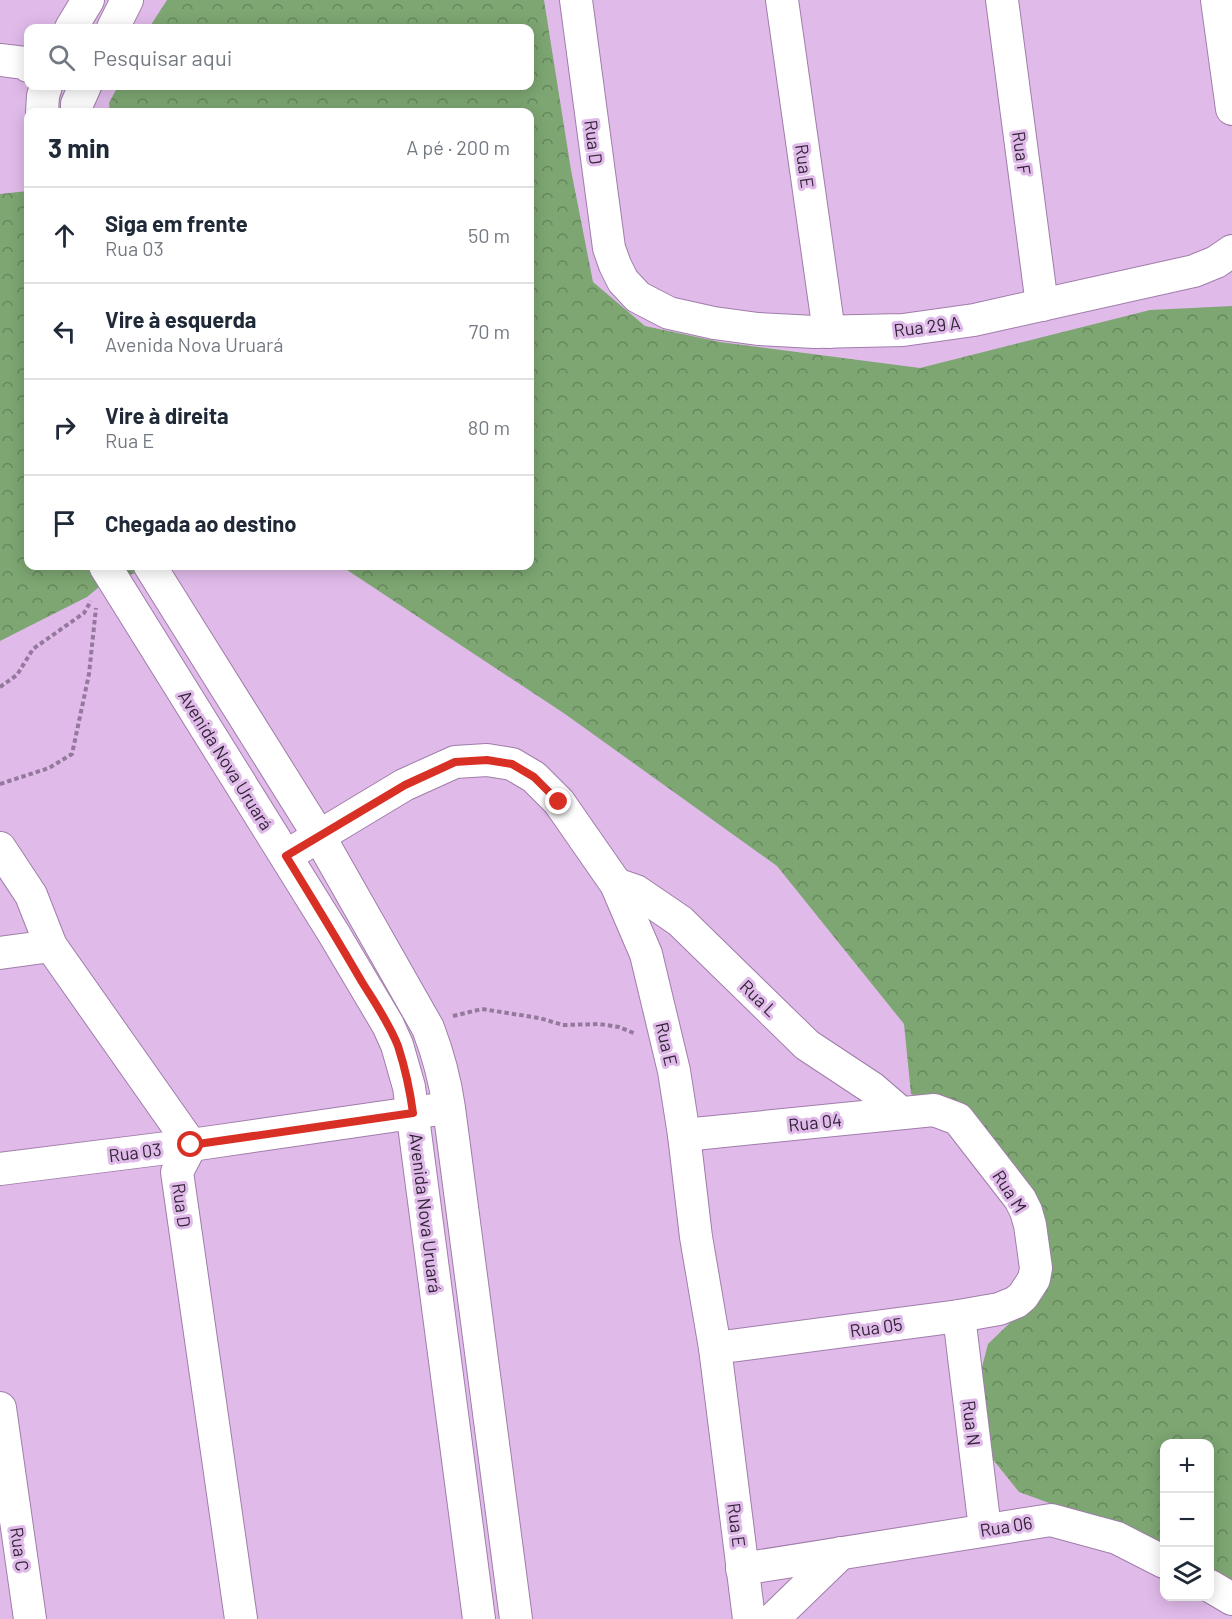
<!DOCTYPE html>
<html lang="pt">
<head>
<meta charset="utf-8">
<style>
	body { margin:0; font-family:Barlow,sans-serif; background:#f2f2f3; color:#1f2937 }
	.controls { position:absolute; right:18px; bottom:18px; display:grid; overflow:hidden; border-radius:12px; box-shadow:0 3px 15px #0003 }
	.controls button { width:54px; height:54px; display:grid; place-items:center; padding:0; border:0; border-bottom:2px solid #e0e1e3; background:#fff; color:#1f2937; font:30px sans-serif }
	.stop { position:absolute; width:18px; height:18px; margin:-14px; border:4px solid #d93025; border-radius:50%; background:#fff }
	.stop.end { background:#d93025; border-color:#fff; box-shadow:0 2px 6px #0008 }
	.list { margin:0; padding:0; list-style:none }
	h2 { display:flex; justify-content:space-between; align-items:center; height:78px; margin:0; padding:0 24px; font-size:26px }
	h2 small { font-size:20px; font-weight:400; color:#747a83 }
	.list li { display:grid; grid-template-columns:39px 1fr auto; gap:18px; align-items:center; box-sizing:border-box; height:96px; padding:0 24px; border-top:2px solid #e0e1e3 }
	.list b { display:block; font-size:22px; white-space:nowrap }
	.list p { margin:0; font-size:20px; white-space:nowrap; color:#747a83 }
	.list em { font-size:20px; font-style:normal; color:#747a83 }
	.icon { flex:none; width:33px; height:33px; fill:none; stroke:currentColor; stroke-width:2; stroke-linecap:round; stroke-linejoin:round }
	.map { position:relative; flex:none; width:1232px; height:1619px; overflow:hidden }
	.search { position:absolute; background:#fff; box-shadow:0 3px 15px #0003; left:24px; top:24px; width:510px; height:66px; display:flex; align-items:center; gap:15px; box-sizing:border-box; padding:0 21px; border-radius:12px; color:#747a83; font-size:22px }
	.panel { position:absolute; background:#fff; box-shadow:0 3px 15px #0003; left:24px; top:108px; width:510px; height:462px; border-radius:12px }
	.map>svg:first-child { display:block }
</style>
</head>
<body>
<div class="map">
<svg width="1232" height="1619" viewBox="0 0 1232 1619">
	<defs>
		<pattern id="forest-crowns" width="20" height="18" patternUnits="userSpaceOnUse" patternTransform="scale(1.5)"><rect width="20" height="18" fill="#7da672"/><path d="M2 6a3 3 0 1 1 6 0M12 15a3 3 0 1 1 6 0" fill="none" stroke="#67875e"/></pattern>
	</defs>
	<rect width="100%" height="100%" fill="#e0bbea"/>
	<!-- forest -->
	<g fill="url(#forest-crowns)">
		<path d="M167,0H544L571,170L593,282L645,326L720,342L920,368L1150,310L1232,306V1591L1210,1578V1444H1164V1555L1101,1522L1019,1492L983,1447L975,1394L988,1344L1043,1291V1208L977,1116L911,1094L904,1024L777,866L565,714L341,566H530V112H110L109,103L118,86H530V28H149Z"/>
		<path d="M28,191V566H155L113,581L99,587L87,597L0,641V194Z"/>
	</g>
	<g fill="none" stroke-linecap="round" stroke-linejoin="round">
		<defs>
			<g id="minor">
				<path d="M576,0L609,248L615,265L623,281L638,297L669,313L714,323L758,329L815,332L903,330L974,320L1194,271L1216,262L1232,251"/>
				<path d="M782,0L829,332"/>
				<path d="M1002,0L1042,305"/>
				<path d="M1217,0L1232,109"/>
				<path d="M71,28L88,0"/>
				<path d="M113,28L127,0"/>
				<path d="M0,60L25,63L28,66"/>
				<path d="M42,112L43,96L46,86"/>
				<path d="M77,112V104L85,86"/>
				<path d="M105,566L334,934L388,1025L397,1045L409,1087L479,1619"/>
				<path d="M150,566L319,836L428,1028C438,1054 445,1080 449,1108L516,1619"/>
				<path d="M0,848L31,895L51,946L191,1145L177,1172L241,1619"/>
				<path d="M286,856L404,785L455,762L487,760L512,764L534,777L559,802L616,884L646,954L674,1071L684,1135L696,1237L715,1348L749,1619"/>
				<path d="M616,884L636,891L680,921L807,1045L872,1088L901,1113"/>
				<path d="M0,953L51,946"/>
				<path d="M684,1135L934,1110L958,1119L1020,1199L1026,1211L1030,1225L1036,1268L1034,1279L1023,1296L1016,1302L999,1309L959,1316L715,1348"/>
				<path d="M0,1169L191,1145L433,1110"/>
				<path d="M959,1316L985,1529"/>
				<path d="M0,1408L30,1619"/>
				<path d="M742,1569L1051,1520L1117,1538L1164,1562"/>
				<path d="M1210,1586L1232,1599"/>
				<path d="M773,1619L841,1553"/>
			</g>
		</defs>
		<!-- minor casing -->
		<use href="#minor" stroke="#a07daa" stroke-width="34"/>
		<!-- path -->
		<g stroke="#94799c" stroke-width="4" stroke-dasharray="4.5 3" stroke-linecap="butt">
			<path d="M0,687L17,675L33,649L84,613L91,601"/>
			<path d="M0,784L49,768L72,754L89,674L96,608"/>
			<path d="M453,1016L482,1009L539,1018L563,1025L599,1024L619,1027L636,1034"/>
		</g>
		<!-- minor -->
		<use href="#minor" stroke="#fff" stroke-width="32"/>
	</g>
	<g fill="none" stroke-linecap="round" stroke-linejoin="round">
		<!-- route -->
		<path stroke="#d93025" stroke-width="8" d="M191,1145L413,1113C410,1090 405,1068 398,1046C389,1023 375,1003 362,982C337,939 312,898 286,856L405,785L455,762L487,760L512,764L534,777L559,802"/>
	</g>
	<g text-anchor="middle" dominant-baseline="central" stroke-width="6" stroke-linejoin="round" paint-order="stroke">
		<!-- street labels -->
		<g font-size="18" fill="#322436" stroke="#e0bbea">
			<text transform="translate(594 142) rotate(83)">Rua D</text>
			<text transform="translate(1022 153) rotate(82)">Rua F</text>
			<text transform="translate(805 166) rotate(82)">Rua E</text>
			<text transform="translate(927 326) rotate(-7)">Rua 29 A</text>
			<text transform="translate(226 760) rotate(58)">Avenida Nova Uruará</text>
			<text transform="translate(759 998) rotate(44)">Rua L</text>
			<text transform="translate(667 1044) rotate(77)">Rua E</text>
			<text transform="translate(815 1122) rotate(-6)">Rua 04</text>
			<text transform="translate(135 1152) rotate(-7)">Rua 03</text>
			<text transform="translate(1010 1191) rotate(57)">Rua M</text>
			<text transform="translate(182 1205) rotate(82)">Rua D</text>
			<text transform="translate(426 1213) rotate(83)">Avenida Nova Uruará</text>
			<text transform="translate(876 1327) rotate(-8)">Rua 05</text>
			<text transform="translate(972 1423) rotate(83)">Rua N</text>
			<text transform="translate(737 1525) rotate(83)">Rua E</text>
			<text transform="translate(1006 1526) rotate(-9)">Rua 06</text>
			<text transform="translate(20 1549) rotate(82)">Rua C</text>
		</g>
	</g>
</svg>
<div class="controls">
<button>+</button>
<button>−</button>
<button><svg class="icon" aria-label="layers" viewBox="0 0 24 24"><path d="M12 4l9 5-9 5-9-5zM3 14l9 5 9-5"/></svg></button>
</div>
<div class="stop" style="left:191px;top:1145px"></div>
<div class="stop end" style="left:559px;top:802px"></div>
<div class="search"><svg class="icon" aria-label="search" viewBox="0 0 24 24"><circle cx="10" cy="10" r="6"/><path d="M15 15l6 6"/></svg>Pesquisar aqui</div>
<section class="panel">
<h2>3 min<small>A pé · 200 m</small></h2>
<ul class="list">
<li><svg class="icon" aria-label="ahead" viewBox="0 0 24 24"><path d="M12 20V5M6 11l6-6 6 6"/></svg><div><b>Siga em frente</b><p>Rua 03</p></div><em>50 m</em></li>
<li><svg class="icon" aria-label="left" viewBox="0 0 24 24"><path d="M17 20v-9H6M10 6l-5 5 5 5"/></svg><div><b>Vire à esquerda</b><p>Avenida Nova Uruará</p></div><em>70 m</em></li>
<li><svg class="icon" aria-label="right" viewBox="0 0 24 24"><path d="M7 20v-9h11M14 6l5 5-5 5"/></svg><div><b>Vire à direita</b><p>Rua E</p></div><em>80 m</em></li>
<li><svg class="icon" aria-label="arrive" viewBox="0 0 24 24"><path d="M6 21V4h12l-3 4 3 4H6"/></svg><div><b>Chegada ao destino</b></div></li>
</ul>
</section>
</div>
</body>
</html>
